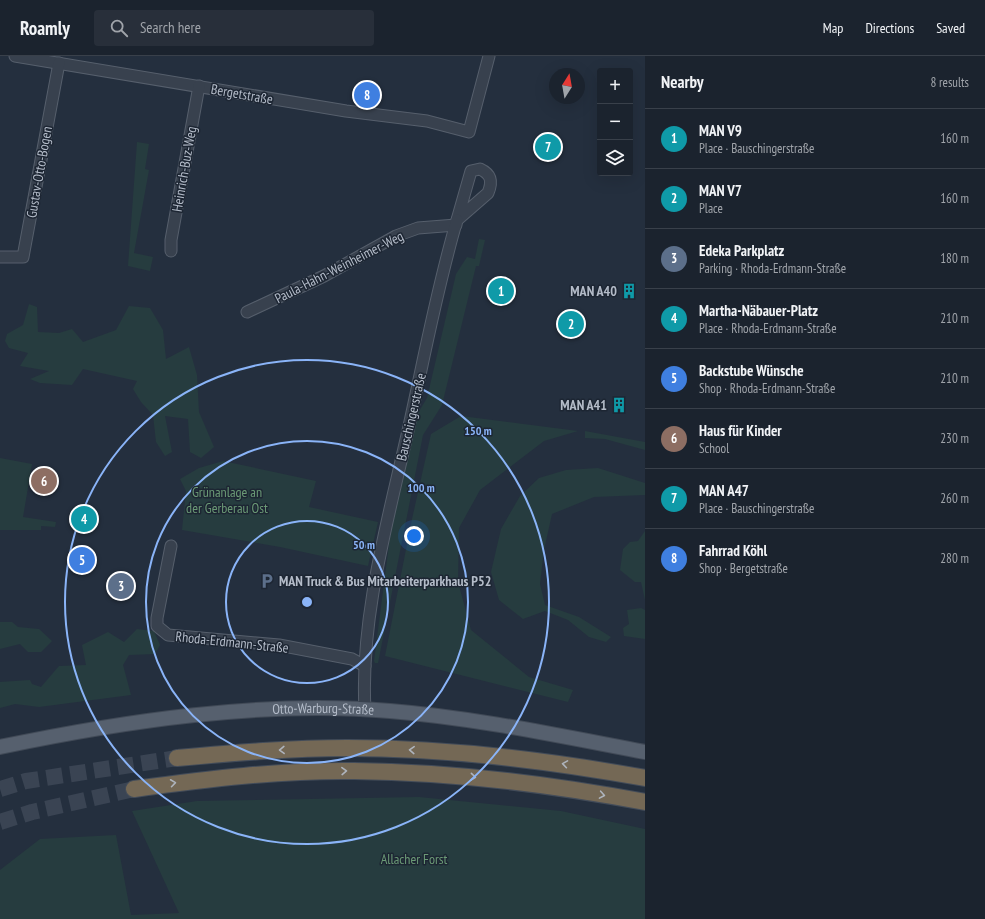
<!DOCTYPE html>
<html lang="en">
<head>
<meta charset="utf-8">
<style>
	body { margin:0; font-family:"PT Sans Narrow",sans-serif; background:#282f3a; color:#f1f3f6 }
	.controls { position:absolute; right:12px; top:12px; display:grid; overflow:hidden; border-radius:4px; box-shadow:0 4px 16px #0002 }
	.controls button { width:36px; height:36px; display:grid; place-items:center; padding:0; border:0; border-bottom:1px solid #39404a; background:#1b232e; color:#f1f3f6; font:20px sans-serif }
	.compass { position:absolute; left:549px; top:12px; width:36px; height:36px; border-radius:50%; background:#1b232e; box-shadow:0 4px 16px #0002; rotate:11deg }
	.you { position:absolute; left:414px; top:480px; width:14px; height:14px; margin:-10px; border:3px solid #fff; border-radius:50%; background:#1a73e8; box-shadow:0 0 0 6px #1a73e833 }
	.badge { display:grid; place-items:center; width:26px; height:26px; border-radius:50%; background:#b45309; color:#fff; font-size:13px; font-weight:700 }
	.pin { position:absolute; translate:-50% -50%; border:2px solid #fff; box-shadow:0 1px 4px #0006 }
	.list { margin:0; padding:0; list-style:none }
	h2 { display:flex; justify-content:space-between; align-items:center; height:52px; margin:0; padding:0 16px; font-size:17px }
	h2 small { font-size:13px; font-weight:400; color:#a0a4aa }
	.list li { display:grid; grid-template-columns:26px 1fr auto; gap:12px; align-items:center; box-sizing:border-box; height:60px; padding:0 16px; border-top:1px solid #39404a }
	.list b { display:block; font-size:15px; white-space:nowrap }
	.list p { margin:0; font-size:13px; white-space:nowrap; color:#a0a4aa }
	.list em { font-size:13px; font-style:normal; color:#a0a4aa }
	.icon { flex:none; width:22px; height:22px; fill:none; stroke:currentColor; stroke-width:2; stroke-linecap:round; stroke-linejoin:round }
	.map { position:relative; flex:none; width:645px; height:863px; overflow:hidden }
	header { display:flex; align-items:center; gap:24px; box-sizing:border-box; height:56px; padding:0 20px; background:#1b232e; border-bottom:1px solid #39404a }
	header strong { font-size:19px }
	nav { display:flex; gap:22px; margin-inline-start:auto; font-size:14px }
	.search { width:280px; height:36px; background:#282f3a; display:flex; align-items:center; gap:10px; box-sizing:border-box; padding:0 14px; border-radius:4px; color:#a0a4aa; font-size:15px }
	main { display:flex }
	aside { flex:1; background:#1b232e }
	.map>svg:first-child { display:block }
</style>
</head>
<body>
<header>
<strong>Roamly</strong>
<div class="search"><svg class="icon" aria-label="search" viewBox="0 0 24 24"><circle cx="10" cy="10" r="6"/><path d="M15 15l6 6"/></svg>Search here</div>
<nav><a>Map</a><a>Directions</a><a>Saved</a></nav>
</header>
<main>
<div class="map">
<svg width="645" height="863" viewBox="0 0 645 863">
	<rect width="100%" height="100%" fill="#242f3e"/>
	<!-- green -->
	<g fill="#263c3f">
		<path d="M137,86L149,88L145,113L149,114L134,197L153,201L150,215L128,210Z"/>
		<path d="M479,183L485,184L479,210H476L442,349L423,379L379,602L378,607H375L374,605L391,473L418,357L427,342L456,218L467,201L475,203Z"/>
		<path d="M29,248L37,251L38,276L59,277L72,273L83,286L116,274L129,250L150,252L163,274L166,303L189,291L197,319L199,356L214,391L201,402L190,396L188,363L165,360L172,396L165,400L156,386L153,359L141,346L133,333L137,325L83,313L72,329L40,327L30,323L49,315L20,310L28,297L9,292L5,285L7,278L23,269Z"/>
		<path d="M461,360L578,375L544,385L480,434L459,472L458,526L471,574L529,621L573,634L568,646L385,600L412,463L431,378Z"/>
		<path d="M585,375L645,386V394L605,383L585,382Z"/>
		<path d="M0,402L32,408L23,461L56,466L55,471L41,470V474H0Z"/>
		<path d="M223,405L316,425L309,451L378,466L368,510L280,491L182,474L186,435L180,423L199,412Z"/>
		<path d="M598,412L645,427V439L594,441L552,458L544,494L540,528L545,549L579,561L611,581L606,586L589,581L568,564L545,555L523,563L499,544L491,516L501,473L520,440L539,422L566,414Z"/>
		<path d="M645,475V544L641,526H635L620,514L623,493L630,486L638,485Z"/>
		<path d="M641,552L645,554V583L624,580L623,572L629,568L627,554Z"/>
		<path d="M0,566H12L18,571L39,573L52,585L41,596H28L20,588L0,593Z"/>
		<path d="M137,573L154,575L160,589L155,598L129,599L123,609L131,639L39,651L15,648L0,652V626L30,624L32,628L41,631L59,610L86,609L82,589L108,576L124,586Z"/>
		<path d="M419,741L561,755L645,773V863H0V814L40,783L116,779L131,859L179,857L132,755L197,745Z"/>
	</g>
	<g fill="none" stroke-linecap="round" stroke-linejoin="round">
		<!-- highway-tunnel -->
		<g stroke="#3a4453" stroke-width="16" stroke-dasharray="16 8" stroke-linecap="butt">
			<path d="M0,733L26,725L177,702"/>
			<path d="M0,766L32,756L134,733"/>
		</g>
		<defs>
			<g id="minor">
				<path d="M15,0L346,55L427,65L469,76L489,0"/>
				<path d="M480,113C491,118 493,125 488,137L457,164L471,115Z"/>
				<path d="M171,195V184L199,30"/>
				<path d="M0,201H23L59,7"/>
				<path d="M247,256L324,220L396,180L418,172L456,169"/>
				<path d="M171,490L157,562V570L168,579L279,589L352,603L365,610"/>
				<path d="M365,654C360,563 387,468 407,379C423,308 436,235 457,164"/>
			</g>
			<g id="major">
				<path id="s1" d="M0,691C124,665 264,644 390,655C476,662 560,680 645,696"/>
			</g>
			<g id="highway">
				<path d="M177,702C234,697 290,692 347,692C447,692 546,704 645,722"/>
				<path d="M134,733C207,723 281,714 354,715C452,716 549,728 645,746"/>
			</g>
		</defs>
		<!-- minor casing -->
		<use href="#minor" stroke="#565f6c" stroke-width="13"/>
		<!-- major casing -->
		<use href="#major" stroke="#414a57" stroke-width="16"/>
		<!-- highway casing -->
		<use href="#highway" stroke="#434c59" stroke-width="18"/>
		<!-- minor -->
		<use href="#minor" stroke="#38414e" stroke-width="11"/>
		<!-- major -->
		<use href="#major" stroke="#56606e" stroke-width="14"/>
		<!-- highway -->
		<use href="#highway" stroke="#746855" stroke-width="16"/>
	</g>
	<!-- one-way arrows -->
	<defs><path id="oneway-chevron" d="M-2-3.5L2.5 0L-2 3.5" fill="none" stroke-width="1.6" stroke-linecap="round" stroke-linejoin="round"/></defs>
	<g stroke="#aeb4bd">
		<use href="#oneway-chevron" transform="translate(282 694) rotate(178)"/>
		<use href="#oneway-chevron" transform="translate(412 694) rotate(-177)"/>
		<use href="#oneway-chevron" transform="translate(565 708) rotate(-171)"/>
		<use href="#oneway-chevron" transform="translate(344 715) rotate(-2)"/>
		<use href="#oneway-chevron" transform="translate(473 721) rotate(6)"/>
		<use href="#oneway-chevron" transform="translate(173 727) rotate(-8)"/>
		<use href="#oneway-chevron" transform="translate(602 739) rotate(10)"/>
	</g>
	<!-- distance rings -->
	<g fill="none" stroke="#8ab4f8" stroke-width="2">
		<circle cx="307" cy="546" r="81"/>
		<circle cx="307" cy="546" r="161"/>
		<circle cx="307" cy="546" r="242"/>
	</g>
	<!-- icons -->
	<defs>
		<symbol id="building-bare" viewBox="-9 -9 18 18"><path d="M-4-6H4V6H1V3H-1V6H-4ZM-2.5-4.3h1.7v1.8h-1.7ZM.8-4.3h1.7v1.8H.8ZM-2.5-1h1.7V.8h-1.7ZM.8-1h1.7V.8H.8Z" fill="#0f9aa8" stroke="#1d2633" stroke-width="2.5" paint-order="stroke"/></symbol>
		<symbol id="parking-bare" viewBox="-9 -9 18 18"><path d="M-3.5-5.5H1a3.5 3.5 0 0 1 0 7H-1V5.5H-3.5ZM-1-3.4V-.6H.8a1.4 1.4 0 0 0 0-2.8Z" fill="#5c6f8a" stroke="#1d2633" stroke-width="2.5" paint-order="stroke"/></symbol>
	</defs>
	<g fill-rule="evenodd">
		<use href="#building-bare" x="618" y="224" width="22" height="22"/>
		<use href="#building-bare" x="608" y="338" width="22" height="22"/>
		<use href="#parking-bare" x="256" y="514" width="22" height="22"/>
	</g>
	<g text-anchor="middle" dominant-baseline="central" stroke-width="3" stroke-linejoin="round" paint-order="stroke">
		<!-- street labels -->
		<g font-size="14" fill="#b4bcc9" stroke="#1d2633">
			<text transform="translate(242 38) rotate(10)">Bergetstraße</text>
			<text transform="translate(184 113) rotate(-80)">Heinrich-Buz-Weg</text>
			<text transform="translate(39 116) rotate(-80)">Gustav-Otto-Bogen</text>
			<text transform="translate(339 211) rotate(-27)">Paula-Hahn-Weinheimer-Weg</text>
			<text transform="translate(411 361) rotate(-77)">Bauschingerstraße</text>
			<text transform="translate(232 586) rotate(6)">Rhoda-Erdmann-Straße</text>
			<text stroke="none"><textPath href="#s1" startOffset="326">Otto-Warburg-Straße</textPath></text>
		</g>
		<!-- poi labels -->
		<g font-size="14" font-weight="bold" fill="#b4bcc9" stroke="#1d2633" text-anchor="end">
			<text x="617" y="235">MAN A40</text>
			<text x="607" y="349">MAN A41</text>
			<text x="279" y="525" text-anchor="start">MAN Truck &amp; Bus Mitarbeiterparkhaus P52</text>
		</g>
		<!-- park labels -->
		<g font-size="14" fill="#6b9a76" stroke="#1d2633">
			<text x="227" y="436">Grünanlage an<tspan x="227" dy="16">der Gerberau Ost</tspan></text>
			<text x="414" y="803">Allacher Forst</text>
		</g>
	</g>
	<circle cx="307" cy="546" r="6" fill="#8ab4f8" stroke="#1d2633" stroke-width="2"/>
	<g font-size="12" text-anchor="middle" font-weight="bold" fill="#8ab4f8" stroke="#1d2633" stroke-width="3" stroke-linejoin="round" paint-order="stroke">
		<text x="478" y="379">150 m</text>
		<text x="421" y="436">100 m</text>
		<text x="364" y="493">50 m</text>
	</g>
</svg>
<div class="controls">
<button>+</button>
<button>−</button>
<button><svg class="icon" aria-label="layers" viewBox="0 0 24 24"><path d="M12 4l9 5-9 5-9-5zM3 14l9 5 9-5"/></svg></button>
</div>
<svg class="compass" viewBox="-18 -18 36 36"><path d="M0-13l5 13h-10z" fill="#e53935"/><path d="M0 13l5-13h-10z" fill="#a0a4aa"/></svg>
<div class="you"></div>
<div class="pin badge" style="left:501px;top:235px;background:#0f9aa8">1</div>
<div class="pin badge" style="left:571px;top:268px;background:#0f9aa8">2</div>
<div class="pin badge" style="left:121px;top:530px;background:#5c6f8a">3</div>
<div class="pin badge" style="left:84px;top:463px;background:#0f9aa8">4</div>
<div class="pin badge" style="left:82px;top:504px;background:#3f7fe0">5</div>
<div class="pin badge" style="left:44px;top:425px;background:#8d6e63">6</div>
<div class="pin badge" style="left:548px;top:91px;background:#0f9aa8">7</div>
<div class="pin badge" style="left:367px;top:39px;background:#3f7fe0">8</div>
</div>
<aside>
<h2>Nearby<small>8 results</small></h2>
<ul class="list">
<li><span class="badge" style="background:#0f9aa8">1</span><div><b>MAN V9</b><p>Place · Bauschingerstraße</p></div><em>160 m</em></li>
<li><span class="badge" style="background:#0f9aa8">2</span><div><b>MAN V7</b><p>Place</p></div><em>160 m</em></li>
<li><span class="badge" style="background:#5c6f8a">3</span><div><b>Edeka Parkplatz</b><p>Parking · Rhoda-Erdmann-Straße</p></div><em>180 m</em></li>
<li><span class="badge" style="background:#0f9aa8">4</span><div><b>Martha-Näbauer-Platz</b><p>Place · Rhoda-Erdmann-Straße</p></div><em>210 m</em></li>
<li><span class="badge" style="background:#3f7fe0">5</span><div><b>Backstube Wünsche</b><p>Shop · Rhoda-Erdmann-Straße</p></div><em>210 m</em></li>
<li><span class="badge" style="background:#8d6e63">6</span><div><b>Haus für Kinder</b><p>School</p></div><em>230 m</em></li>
<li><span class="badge" style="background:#0f9aa8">7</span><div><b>MAN A47</b><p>Place · Bauschingerstraße</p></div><em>260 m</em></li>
<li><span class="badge" style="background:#3f7fe0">8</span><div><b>Fahrrad Köhl</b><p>Shop · Bergetstraße</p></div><em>280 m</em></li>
</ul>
</aside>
</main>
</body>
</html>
